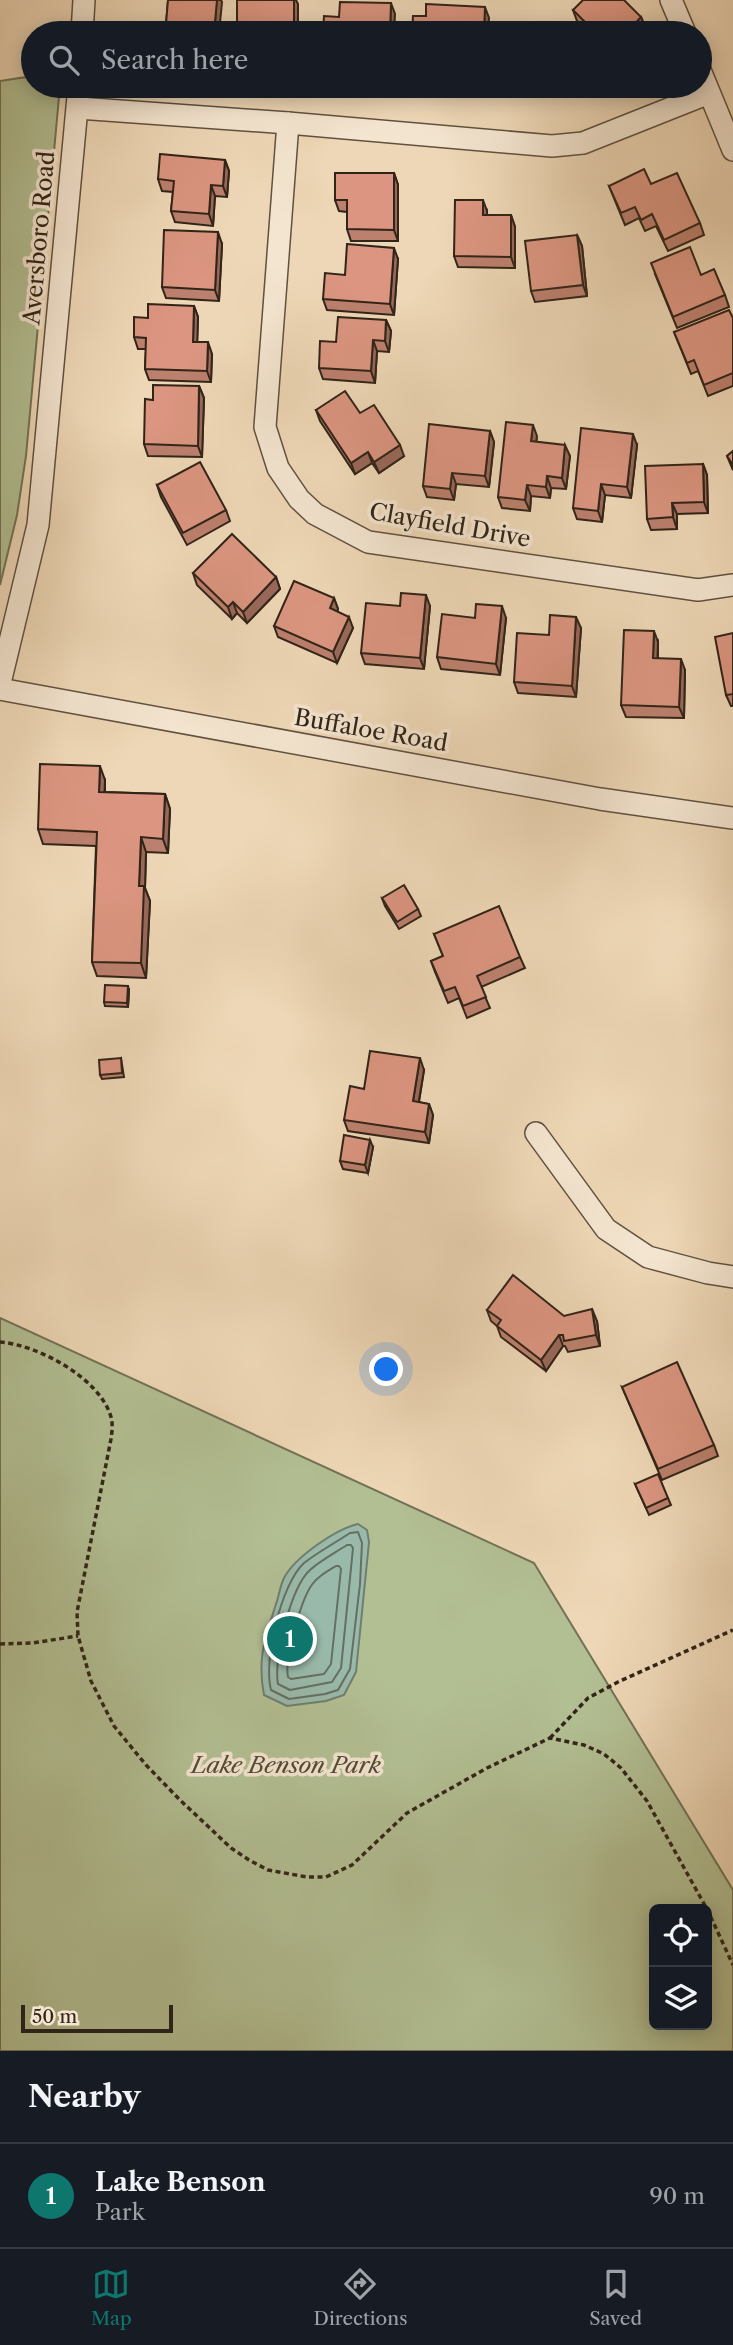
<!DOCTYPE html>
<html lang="en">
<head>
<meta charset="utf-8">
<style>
	body { margin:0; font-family:"Libre Caslon Text",serif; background:#20242c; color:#f1f3f6 }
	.controls { position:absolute; right:21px; bottom:21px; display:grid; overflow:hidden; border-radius:10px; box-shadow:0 4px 18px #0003 }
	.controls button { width:63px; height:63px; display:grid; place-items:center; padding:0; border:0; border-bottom:2px solid #363941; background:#171b24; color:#f1f3f6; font:35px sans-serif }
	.scale { position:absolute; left:21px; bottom:18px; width:152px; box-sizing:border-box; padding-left:7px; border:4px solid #312418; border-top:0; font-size:19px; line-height:24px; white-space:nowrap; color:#312418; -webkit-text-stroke:5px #f4e5d0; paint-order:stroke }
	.you { position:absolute; left:387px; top:1370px; width:24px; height:24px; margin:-18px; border:5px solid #fff; border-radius:50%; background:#1a73e8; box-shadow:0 0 0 10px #1a73e833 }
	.badge { display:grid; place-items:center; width:46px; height:46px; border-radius:50%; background:#0f766e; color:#fff; font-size:23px; font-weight:700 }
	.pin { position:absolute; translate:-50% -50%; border:4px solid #fff; box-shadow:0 2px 7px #0006 }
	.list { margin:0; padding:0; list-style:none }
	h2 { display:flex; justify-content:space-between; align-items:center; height:91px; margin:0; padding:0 28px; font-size:30px }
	h2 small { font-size:23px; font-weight:400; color:#9ea1a6 }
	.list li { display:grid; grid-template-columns:46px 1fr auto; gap:21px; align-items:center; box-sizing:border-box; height:105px; padding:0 28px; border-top:2px solid #363941 }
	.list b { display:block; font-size:26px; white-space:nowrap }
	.list p { margin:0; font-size:23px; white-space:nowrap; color:#9ea1a6 }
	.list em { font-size:23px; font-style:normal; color:#9ea1a6 }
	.icon { flex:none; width:38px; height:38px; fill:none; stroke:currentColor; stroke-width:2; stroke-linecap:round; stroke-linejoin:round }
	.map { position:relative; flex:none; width:733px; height:2051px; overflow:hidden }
	.search { position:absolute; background:#171b24; box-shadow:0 4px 18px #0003; left:21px; right:21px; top:21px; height:77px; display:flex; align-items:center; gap:18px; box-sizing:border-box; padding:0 24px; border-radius:38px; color:#9ea1a6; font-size:26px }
	.sheet { height:196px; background:#171b24 }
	nav { display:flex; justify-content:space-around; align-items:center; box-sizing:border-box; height:98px; border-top:2px solid #363941; background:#171b24; font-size:19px; color:#9ea1a6 }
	nav a { display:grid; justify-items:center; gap:4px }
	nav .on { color:#0f766e }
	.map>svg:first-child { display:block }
</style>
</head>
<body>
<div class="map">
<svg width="733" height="2051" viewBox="0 0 733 2051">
	<rect width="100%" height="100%" fill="#eed7b6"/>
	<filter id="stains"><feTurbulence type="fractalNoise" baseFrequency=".00286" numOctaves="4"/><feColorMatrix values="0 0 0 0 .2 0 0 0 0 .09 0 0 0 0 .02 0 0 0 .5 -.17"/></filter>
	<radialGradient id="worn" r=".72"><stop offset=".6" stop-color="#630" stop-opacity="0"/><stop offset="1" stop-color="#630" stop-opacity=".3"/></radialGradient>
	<!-- green -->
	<g fill="#b2bf93" stroke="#727256" stroke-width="2" fill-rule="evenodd">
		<path d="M33,76V86H60L26,456L17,515L0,585V81Z"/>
		<path d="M0,1318L534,1563L733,1890V2051H0ZM654,1909H707V2025H654Z"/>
	</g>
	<!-- water -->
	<path fill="#99baab" stroke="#6f7e70" stroke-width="2" d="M358,1524L367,1530L369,1542L356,1672L344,1695L326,1701L287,1706L264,1695C257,1658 265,1639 276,1604C279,1596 280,1586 284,1578C295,1557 336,1529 358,1524Z"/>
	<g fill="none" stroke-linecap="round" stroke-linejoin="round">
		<!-- shore -->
		<g stroke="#656f62" stroke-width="2">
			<path d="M358,1532L362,1543L360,1584L350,1669L338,1690L325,1694L289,1699L271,1690C263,1661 281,1584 304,1563C318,1552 335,1543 350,1533Z"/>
			<path d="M347,1545H351L353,1548L341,1668L332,1682L290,1690L278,1684C273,1659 291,1587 310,1570C321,1560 335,1553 347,1545Z"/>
			<path d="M336,1566H339L341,1569L331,1664L324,1674L291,1679L288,1677C284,1660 301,1601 311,1586C317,1577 326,1572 336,1566Z"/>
		</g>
		<defs>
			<g id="minor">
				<path d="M671,0L685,33"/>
				<path d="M82,33L84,0"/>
				<path d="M700,70L733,150"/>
				<path d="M78,108L288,123L552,146L583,143L709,93"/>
				<path d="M288,123L265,427L278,468L299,499L315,514L368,542L698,590L733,585"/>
				<path d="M0,683L38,525L79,86"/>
				<path d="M0,689L600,799L733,818"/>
				<path d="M536,1133L606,1229L648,1257L708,1273L733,1277"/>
			</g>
		</defs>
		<!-- minor casing -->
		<use href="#minor" stroke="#605140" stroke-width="24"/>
		<!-- path -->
		<g stroke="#312418" stroke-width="3.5" stroke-dasharray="5 3.5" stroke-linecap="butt">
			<path d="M0,1342C38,1345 100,1378 111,1417C113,1424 112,1432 111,1439L77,1612L78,1636L91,1681L114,1726L146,1765L180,1800L231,1848L249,1860L268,1870L307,1877H326L352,1865L407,1813L487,1768L550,1738L584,1745L604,1754L621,1768L647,1801L708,1911L733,1965"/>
			<path d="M0,1644L32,1643L78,1636"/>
			<path d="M550,1738L588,1698L618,1682L733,1630"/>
		</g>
		<!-- minor -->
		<use href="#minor" stroke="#f4e5d0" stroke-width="21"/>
	</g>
	<!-- wall -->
	<g fill="#bc806e" stroke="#312418" stroke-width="2">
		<path d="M168,0H221L219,33H169L166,24Z"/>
		<path d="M573,10L641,17L646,29L584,28L577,21Z"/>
		<path d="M225,160L229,171L227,197L215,196L213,226L175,222L171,211L173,192L162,191L158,179Z"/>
		<path d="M394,173L398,185V241H351L347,229V212L339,211L335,200Z"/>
		<path d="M609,186L700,223L704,235L668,251L656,226L645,231L639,218L625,225Z"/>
		<path d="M487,211V215H511L515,227V268L458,267L454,256Z"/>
		<path d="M577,235L582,246L587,296L535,302L531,291Z"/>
		<path d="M222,244L219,301L166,298L162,287Z"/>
		<path d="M398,259L394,315L327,310L323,299L345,275Z"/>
		<path d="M655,274L701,275L725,295L729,307L677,328Z"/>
		<path d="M194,306L198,317L197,342L212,354L211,382L149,380L145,369L146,349H138L134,337L148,318Z"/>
		<path d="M733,318V386L708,396L698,371L691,374L674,332Z"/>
		<path d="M386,320L391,331L389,352L377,351L375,383L323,379L319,368L336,342Z"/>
		<path d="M199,386L204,398L202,457L148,456L144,444L153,400Z"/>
		<path d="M316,410L360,413L404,456L379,473L372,463L355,474L320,421Z"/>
		<path d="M490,431L494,442L489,487L456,484L454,500L427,497L423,486Z"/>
		<path d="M537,436L536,442L570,456L566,489L551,488L550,498L531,496L530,511L502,508L498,497Z"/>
		<path d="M637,445L631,498L605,495L602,522L577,519L573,508Z"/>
		<path d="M733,451V470L727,456Z"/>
		<path d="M703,464L707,475L708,513L677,514V529L651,530L647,519Z"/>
		<path d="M157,485L226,510L230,521L187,545L161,497Z"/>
		<path d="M193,573L276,577L280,589L247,623L237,613L232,619L197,585Z"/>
		<path d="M334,598L338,609L337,612L353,628L337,663L278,637L274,626Z"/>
		<path d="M400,606H430L424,669L365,664L361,653Z"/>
		<path d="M475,618H506L500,675L441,669L437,657Z"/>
		<path d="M581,628L576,697L518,693L514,682L549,635Z"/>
		<path d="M733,633V706H731L726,695Z"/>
		<path d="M658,642V659L685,670L684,718L626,717L621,705Z"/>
		<path d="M105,780V792L165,794L170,809L168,853L146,852L145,888L150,901L146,978L97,976L92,962L96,846L43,844L38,829Z"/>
		<path d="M382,898L418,909L421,916L399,929L385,906Z"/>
		<path d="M434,934L520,957L525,968L481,987L490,1008L467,1018L459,998L448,1003L435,972L431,961L443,956Z"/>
		<path d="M129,990L128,1007L105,1006L104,1002Z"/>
		<path d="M121,1058L124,1077L102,1079L100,1075Z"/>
		<path d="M424,1070L419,1102L429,1104L433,1115L429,1143L348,1131L344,1120L364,1089Z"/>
		<path d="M373,1147L368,1173L343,1169L340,1161Z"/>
		<path d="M487,1310L564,1316L597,1321L600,1346L568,1352L565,1346H563L546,1371L501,1337L497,1326L491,1321Z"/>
		<path d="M622,1387L714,1445L718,1456L662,1480Z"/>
		<path d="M635,1484L668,1498L671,1505L649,1515Z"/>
	</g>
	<!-- shaded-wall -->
	<g fill="#99685a" stroke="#312418" stroke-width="2">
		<path d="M217,0H221L222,2L219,33H214Z"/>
		<path d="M294,0H296L298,4V33H294Z"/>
		<path d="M391,3L395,14L394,33H390Z"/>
		<path d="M485,7L489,18L488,33H484Z"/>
		<path d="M641,17L646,29L641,33H626Z"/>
		<path d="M225,160L229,171L227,197L223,186Z"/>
		<path d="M394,173L398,185V241L394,230Z"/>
		<path d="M211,185L215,196L213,226L209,214Z"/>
		<path d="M483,200L487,211V226L483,215Z"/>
		<path d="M511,215L515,227V268L511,257Z"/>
		<path d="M218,232L222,244L219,301L215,290Z"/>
		<path d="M577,235L582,246L587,296L583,285Z"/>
		<path d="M394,248L398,259L394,315L390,304Z"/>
		<path d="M194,306L198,317L197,353L193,342Z"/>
		<path d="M386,320L391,331L389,352L385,341Z"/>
		<path d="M373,340L377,351L375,383L371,371Z"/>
		<path d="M208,342L212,354L211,382L207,371Z"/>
		<path d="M199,386L204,398L202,457L198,446Z"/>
		<path d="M533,425L537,436L535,452L531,441Z"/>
		<path d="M490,431L494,442L489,487L485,476Z"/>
		<path d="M633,434L637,445L631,498L627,487Z"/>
		<path d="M400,445L404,456L379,473L374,462Z"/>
		<path d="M565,445L570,456L566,489L562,478Z"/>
		<path d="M368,452L372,463L355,474L351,463Z"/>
		<path d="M703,464L707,475L708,513L704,502Z"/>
		<path d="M452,473L456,484L454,500L450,489Z"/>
		<path d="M547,476L551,488L550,498L546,487Z"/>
		<path d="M601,484L605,495L602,522L598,511Z"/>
		<path d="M527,485L531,496L530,511L525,500Z"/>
		<path d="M672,503L677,514V529L673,517Z"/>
		<path d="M276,577L280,589L247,623L243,612Z"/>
		<path d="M426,595L430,606L424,669L420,658Z"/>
		<path d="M334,598L338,609L334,620L330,608Z"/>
		<path d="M233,602L237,613L232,619L228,607Z"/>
		<path d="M502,606L506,618L500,675L496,664Z"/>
		<path d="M349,617L353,628L337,663L333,652Z"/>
		<path d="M576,617L581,628L576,697L572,686Z"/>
		<path d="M654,631L658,642L657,670L653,658Z"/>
		<path d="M681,659L685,670L684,718L679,707Z"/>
		<path d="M100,766L105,780L104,806L99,792Z"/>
		<path d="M165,794L170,809L168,853L163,839Z"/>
		<path d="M141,837L146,852L145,888L150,901L146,978L141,963L139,886Z"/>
		<path d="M128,986L129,990L128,1007L127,1003Z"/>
		<path d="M420,1058L424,1070L417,1112L413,1101Z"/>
		<path d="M429,1104L433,1115L429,1143L425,1132Z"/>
		<path d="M370,1140L373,1147L368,1173L365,1165Z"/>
		<path d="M592,1309L597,1321L600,1346L596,1335Z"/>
		<path d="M559,1335L563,1346L546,1371L541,1360Z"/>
	</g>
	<!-- building -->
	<g fill="#db9580" stroke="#312418" stroke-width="2">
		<path d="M168,0H217L214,33H187V26L166,24Z"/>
		<rect x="237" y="0" width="57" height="33"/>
		<path d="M583,0H624L641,17L626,33H580L588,25L573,10Z"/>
		<path d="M340,2L391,3L390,33H323L324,16L339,17Z"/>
		<path d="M426,4L485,7L484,33H412L413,16H426Z"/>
		<path d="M502,26L556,30V33H501Z"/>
		<path d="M160,154L225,160L223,186L211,185L209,214L171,211L174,181L158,179Z"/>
		<path d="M644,169L651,184L677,173L700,223L664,240L652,214L641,220L635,207L621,213L609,186Z"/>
		<path d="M335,173H394V230L347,229V200H335Z"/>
		<path d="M455,200H483V215H511V257L454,256Z"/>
		<path d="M164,230L218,232L215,290L162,287Z"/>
		<path d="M577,235L583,285L531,291L525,241Z"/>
		<path d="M347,244L394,248L390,304L323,299L325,273L345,275Z"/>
		<path d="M690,247L701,275L714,269L725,295L673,317L651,263Z"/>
		<path d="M148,304L194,306L193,342H208L207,371L145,369L146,338L134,337V317L148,318Z"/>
		<path d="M729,310L733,318V373L704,385L694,360L687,363L674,332Z"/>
		<path d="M338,317L386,320L385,341L373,340L371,371L319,368L320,341L336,342Z"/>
		<path d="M153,385L199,386L198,446L144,444L145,399L153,400Z"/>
		<path d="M345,391L360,413L374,405L400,445L374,462L368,452L351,463L316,410Z"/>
		<path d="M506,422L533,425L531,441L565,445L562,478L547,476L546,487L527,485L525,500L498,497Z"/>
		<path d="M429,424L490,431L485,476L452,473L450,489L423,486Z"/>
		<path d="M581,428L633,434L627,487L601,484L598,511L573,508Z"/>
		<path d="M733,451V465L727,456Z"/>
		<path d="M200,462L226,510L183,533L157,485Z"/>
		<path d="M703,464L704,502L672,503L673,517L647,519L645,466Z"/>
		<path d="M232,534L276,577L243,612L233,602L228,607L193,573Z"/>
		<path d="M294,581L334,598L330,608L349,617L333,652L274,626Z"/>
		<path d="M401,593L426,595L420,658L361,653L366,603L400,606Z"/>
		<path d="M476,604L502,606L496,664L437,657L442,614L475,618Z"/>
		<path d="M550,615L576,617L572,686L514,682L517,633L549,635Z"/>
		<path d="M624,630L654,631L653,658L681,659L679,707L621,705Z"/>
		<path d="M733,633V694L726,695L715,637Z"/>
		<path d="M40,764L100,766L99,792L165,794L163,839L141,837L139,886H144L141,963L92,962L97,832L38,829Z"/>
		<path d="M404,885L418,909L397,922L382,898Z"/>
		<path d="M499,906L520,957L477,976L486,997L463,1006L455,987L444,991L431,961L443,956L434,934Z"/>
		<path d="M105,985L128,986L127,1003L104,1002Z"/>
		<path d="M370,1051L420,1058L413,1101L429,1104L425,1132L344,1120L350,1086L364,1089Z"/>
		<path d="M121,1058L122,1073L100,1075L99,1060Z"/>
		<path d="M344,1135L370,1140L365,1165L340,1161Z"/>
		<path d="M513,1275L564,1316L592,1309L596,1335L564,1341L563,1335H559L541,1360L497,1326L501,1320L487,1310Z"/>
		<path d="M677,1362L714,1445L658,1469L622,1387Z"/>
		<path d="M658,1474L668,1498L646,1508L635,1484Z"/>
	</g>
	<g text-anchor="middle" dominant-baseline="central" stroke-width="7" stroke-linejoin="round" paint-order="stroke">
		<!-- street labels -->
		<g font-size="23" fill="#312418" stroke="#f4e5d0">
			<text transform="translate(39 238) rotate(-85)">Aversboro Road</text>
			<text transform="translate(450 525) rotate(10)">Clayfield Drive</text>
			<text transform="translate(371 730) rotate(10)">Buffaloe Road</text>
		</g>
		<!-- park labels -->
		<g font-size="23" font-style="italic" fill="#514b37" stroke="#f4e5d0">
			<text x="286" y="1765">Lake Benson Park</text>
		</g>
	</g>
	<rect width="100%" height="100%" filter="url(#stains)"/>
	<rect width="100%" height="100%" fill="url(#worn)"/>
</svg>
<div class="controls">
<button><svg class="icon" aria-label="locate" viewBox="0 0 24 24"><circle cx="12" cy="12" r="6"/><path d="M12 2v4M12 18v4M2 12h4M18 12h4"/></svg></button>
<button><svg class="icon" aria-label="layers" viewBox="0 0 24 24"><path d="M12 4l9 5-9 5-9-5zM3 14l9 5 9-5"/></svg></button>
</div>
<div class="scale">50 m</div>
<div class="you"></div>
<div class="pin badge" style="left:290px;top:1639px">1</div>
<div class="search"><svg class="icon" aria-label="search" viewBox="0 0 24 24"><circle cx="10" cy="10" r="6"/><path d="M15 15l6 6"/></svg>Search here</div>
</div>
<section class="sheet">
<h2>Nearby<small></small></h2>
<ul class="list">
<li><span class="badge">1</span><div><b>Lake Benson</b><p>Park</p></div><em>90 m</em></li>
</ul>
</section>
<nav>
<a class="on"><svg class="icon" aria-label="map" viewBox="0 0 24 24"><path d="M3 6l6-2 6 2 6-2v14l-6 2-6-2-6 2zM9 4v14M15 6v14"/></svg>Map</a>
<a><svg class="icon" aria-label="directions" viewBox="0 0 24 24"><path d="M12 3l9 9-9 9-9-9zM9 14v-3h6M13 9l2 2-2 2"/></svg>Directions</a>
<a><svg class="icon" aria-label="saved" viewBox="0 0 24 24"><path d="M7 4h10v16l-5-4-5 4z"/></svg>Saved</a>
</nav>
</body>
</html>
